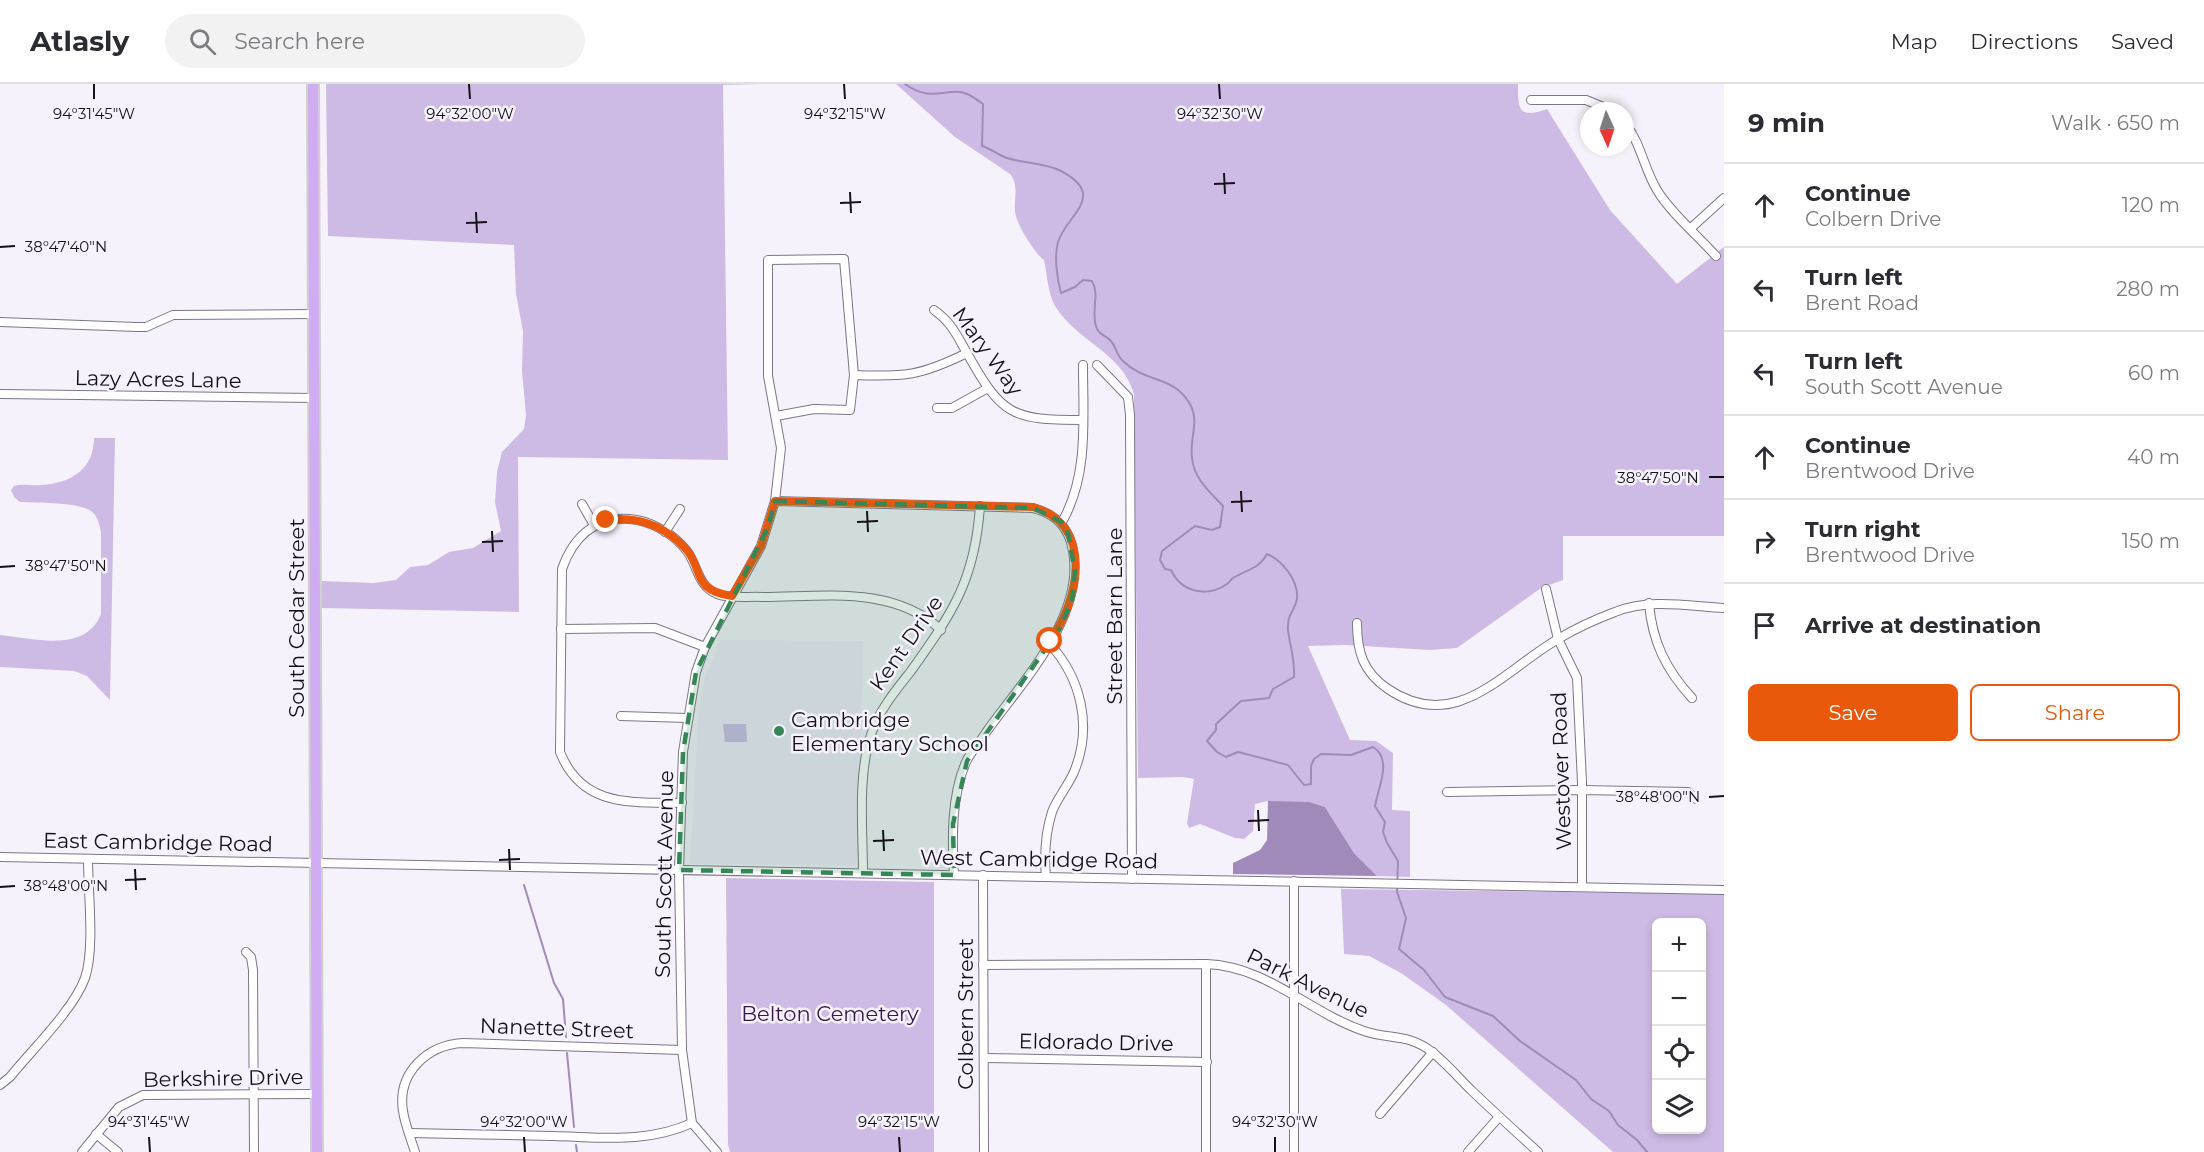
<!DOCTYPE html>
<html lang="en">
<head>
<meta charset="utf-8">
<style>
	body { margin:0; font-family:Montserrat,sans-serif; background:#f2f2f3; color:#2b2b33 }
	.controls { position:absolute; right:18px; bottom:18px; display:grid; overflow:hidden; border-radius:9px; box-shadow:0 3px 9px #0003 }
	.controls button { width:54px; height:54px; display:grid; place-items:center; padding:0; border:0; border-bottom:2px solid #e1e1e2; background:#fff; color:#2b2b33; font:30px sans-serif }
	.compass { position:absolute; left:1580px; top:18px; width:54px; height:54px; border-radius:50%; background:#fff; box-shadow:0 3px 9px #0003; rotate:177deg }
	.stop { position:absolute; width:18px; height:18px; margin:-14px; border:4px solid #ea580c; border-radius:50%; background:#fff }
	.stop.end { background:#ea580c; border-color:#fff; box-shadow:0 2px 6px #0008 }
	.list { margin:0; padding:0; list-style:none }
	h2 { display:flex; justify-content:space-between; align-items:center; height:78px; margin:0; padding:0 24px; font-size:26px }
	h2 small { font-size:20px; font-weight:400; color:#7c7c81 }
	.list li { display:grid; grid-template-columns:39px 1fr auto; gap:18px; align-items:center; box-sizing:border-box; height:84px; padding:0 24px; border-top:2px solid #e1e1e2 }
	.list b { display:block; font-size:22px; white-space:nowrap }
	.list p { margin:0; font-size:20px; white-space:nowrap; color:#7c7c81 }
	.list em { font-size:20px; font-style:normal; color:#7c7c81 }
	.actions { display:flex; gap:12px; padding:18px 24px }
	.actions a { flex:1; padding:14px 0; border:2px solid #ea580c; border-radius:9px; text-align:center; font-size:21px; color:#ea580c }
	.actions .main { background:#ea580c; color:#fff }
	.icon { flex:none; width:33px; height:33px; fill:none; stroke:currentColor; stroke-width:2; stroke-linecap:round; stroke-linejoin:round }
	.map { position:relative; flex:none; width:1724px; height:1068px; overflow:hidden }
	header { display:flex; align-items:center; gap:36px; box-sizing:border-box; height:84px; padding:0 30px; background:#fff; border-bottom:2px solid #e1e1e2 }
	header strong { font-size:28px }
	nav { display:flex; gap:33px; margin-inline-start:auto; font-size:21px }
	.search { width:420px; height:54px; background:#f2f2f3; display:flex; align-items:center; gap:15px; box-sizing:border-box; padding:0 21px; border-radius:33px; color:#7c7c81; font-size:22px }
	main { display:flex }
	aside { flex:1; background:#fff }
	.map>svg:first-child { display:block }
</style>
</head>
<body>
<header>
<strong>Atlasly</strong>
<div class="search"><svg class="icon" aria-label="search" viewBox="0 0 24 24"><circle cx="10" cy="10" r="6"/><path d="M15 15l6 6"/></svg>Search here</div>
<nav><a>Map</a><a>Directions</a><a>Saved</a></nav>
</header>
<main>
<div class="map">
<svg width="1724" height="1068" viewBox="0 0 1724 1068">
	<rect width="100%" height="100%" fill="#f6f2fb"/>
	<!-- built -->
	<path fill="#f0e9fb" d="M721,556L863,557L858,781L690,780L699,625L706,590Z"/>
	<!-- green -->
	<g fill="#cebbe5" fill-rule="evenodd">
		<path d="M326,0H760L723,1L728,376L518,373L519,528L320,524L322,497L373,499L396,496L410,483L428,481L449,468L473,464L501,447L495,418L497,388L502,368L524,345L526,331L522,287L523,247L516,210L514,161L328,152Z"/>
		<path d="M896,0H1518C1518,23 1517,36 1547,25L1610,126L1677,200L1724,163V452H1563V496L1541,504L1457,564L1430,566L1346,561L1308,562L1350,656L1376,657L1393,669L1392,726L1410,727V793L1377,792L1354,769L1325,723L1268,717L1255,720L1253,747L1244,755L1235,754L1200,740L1189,744L1187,739L1194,695L1183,693L1138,694L1134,310C1122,268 1076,257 1055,222C1048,210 1047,190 1044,176C1035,170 1015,138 1015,127C1014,114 1019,101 1010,90L955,53Z"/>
		<path d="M94,354H115L110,616L87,592L74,587L0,583V551C33,554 85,570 101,530V448C99,440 98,432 91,427C78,418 38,419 20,418L14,413L11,406L14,402C24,399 32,402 42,401C71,399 94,385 94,354Z"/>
		<path d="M723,640H746L747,658H725Z"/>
		<path d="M726,794L934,798V1068H730L728,1060Z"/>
		<path d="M1341,805L1724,810V1068H1613L1446,921L1401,889L1369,872L1344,870ZM1656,838H1702V1046H1656Z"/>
	</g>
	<!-- water -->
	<path fill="#a08aba" d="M1268,717L1309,718L1325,723L1354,769L1377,792L1233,790V779L1260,766L1267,756Z"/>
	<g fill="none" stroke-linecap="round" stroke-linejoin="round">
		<!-- stream -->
		<g stroke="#a08aba" stroke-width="2">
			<path d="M905,0C932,20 949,2 967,10C973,12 978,17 983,20L982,62C991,65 999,71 1007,74C1025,80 1044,78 1061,87C1108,112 1067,130 1058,158C1054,172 1057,195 1061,209L1075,203L1083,196L1092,197C1100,210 1091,227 1096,242C1098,251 1106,251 1111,257C1116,263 1117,272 1123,277C1146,300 1172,290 1190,320C1200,339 1189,354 1192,374C1194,395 1210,408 1223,422L1220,443L1212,446L1195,442L1162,467L1160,476L1165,485L1171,486C1181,508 1207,514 1227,500C1229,499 1231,495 1233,494C1246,486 1259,485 1267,470C1282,476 1299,497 1297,515C1295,527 1287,529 1288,546C1290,563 1295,574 1294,593L1273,605L1269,614L1241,617L1216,640V646L1207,657L1217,668L1226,673L1238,668L1288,681L1304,701L1311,700V682L1314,675L1321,670L1351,671L1373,663C1393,675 1378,704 1375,722L1385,738L1383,748L1387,759L1398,777L1397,808L1406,834L1399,865L1424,886L1445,913L1493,932L1520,957L1576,996L1591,1015L1609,1027L1618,1041L1637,1056L1647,1068"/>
			<path d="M524,801L554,899L563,915L566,953"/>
			<path d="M567,969L574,1043"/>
			<path d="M576,1061L577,1068"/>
		</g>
		<defs>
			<g id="minor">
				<path d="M1531,16H1586L1613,27"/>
				<path d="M1625,39C1641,59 1644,85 1657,106C1669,127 1699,153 1716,172"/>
				<path d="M1691,144L1724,114"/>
				<path d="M934,226C952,239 956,250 967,269C1002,332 1012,336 1083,336"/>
				<path d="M0,238L137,243H146L173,231L314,230"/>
				<path d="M1097,281L1128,313L1130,331L1132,795"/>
				<path d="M854,291C905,293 920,292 967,269"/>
				<path d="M0,310L315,314"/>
				<path d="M937,324H952L988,304"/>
				<path d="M775,417L1033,424C1056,430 1069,443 1073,467C1085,532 1023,597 987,647C981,657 971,667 966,678C951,712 952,755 954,791"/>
				<path d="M582,420L594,441"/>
				<path d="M1062,438C1089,391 1083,334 1083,281"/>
				<path d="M665,448L680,425"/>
				<path d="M1546,505L1558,555L1577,594L1582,698V802"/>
				<path d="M1649,519C1652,557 1666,586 1692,614"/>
				<path d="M1357,539C1357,568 1363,588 1388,605C1456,651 1503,587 1558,555C1575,545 1596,535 1615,528C1649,514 1688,522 1724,524"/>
				<path d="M561,545L655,544L705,563"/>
				<path d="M621,632L687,634"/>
				<path d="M1447,708L1582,706L1688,708L1696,715"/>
				<path d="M682,719C632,718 582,724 560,668L562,485C573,454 594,433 629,435C650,436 674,450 687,467C698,482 697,501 717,510C730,515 749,512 763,513C823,513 893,501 941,546"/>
				<path d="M0,773L1724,806"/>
				<path d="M863,789C863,746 857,689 872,648C880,625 896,606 911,587C953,528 975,496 980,422"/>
				<path d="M983,791L984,1068"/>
				<path d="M1046,793C1044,770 1045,750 1052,728C1057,714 1068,702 1074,688C1093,642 1081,594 1049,559"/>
				<path d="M246,868L251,873L253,886L254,1068"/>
				<path d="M1206,880V1068"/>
				<path d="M983,881L1206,880C1267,882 1308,928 1364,947C1390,956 1408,949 1432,968C1446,979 1458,993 1471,1006C1493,1027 1516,1048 1538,1068"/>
				<path d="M984,974L1207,978"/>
				<path d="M0,1001L10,993C31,967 74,925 85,894C95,865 88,808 88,775"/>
				<path d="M1380,1030L1433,968"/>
				<path d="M410,1049C457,1050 505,1051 552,1052C601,1053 645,1060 692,1039"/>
				<path d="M96,1050L118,1068"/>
				<path d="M82,1068L119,1023L143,1011L317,1010"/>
				<path d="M415,1068C411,1055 405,1041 403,1027C397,989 427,961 463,959L682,966"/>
				<path d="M717,1068L692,1039L682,966L679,786L683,668L696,588L705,563L761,462L775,417L781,364L768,292V176L844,175L854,291L850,326L814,325L776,332"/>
				<path d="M1294,1068V797"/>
				<path d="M1468,1068L1499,1033"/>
			</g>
			<path id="major" d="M313,0L317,1068"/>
		</defs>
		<!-- minor casing -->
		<use href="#minor" stroke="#7e7589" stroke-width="10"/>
		<!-- major casing -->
		<use href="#major" stroke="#d0d0d1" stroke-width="14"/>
		<!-- minor -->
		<use href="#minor" stroke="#fff" stroke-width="8"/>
		<!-- major -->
		<use href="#major" stroke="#d0acf3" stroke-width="10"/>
	</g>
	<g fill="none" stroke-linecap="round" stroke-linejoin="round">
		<!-- route -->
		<path stroke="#ea580c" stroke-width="8" d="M606,436C637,432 664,441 686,465C704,486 691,506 732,512L761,462L775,417L1033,423C1095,441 1079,516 1050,557"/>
	</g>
	<!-- marked area -->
	<path fill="#368758" fill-opacity="0.2" stroke="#368758" stroke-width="4.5" stroke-dasharray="12 8" stroke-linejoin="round" d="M775,417L1033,424L1062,438L1068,449L1075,488L1072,516L1060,544L967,677L953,740L954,791L679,786L683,668L696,588L768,443Z"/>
	<!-- ticks -->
	<path fill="none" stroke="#15121a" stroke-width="2" d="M94,0V15M469,0L470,15M844,0L845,15M1219,0L1220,15M1224,89L1225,110M1214,100L1235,99M850,108L851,129M840,119L861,118M476,128L477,149M466,139L487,138M0,163L15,162M1709,393H1724M1241,407L1242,428M1231,418L1252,417M867,427L868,448M857,438L878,437M492,447L493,468M482,458L503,457M0,483L15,482M1709,713L1724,712M1258,726L1259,747M1248,737L1269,736M883,746L884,767M873,757L894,756M509,765L510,786M499,776L520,775M135,785L136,806M125,796L146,795M0,803L15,802M149,1053L150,1068M524,1053L525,1068M899,1053L900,1068M1275,1053V1068"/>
	<!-- markers -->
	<circle fill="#368758" stroke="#f6f2fb" stroke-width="2" cx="779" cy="647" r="6"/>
	<g text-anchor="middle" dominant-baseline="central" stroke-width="5" stroke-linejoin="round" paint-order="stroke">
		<!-- street labels -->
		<g font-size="21" fill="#15121a" stroke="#f6f2fb">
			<text transform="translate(988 267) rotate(54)">Mary Way</text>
			<text transform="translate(158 295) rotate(1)">Lazy Acres Lane</text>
			<text transform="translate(1114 532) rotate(-90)">Street Barn Lane</text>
			<text transform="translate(296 534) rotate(-90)">South Cedar Street</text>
			<text transform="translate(906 559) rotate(-55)">Kent Drive</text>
			<text transform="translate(1561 687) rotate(-92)">Westover Road</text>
			<text transform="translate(158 758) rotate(1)">East Cambridge Road</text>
			<text transform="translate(1039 775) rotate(1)">West Cambridge Road</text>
			<text transform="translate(664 790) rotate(-89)">South Scott Avenue</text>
			<text transform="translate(1308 899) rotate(26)">Park Avenue</text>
			<text transform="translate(965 930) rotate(-90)">Colbern Street</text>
			<text transform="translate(557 944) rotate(2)">Nanette Street</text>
			<text transform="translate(1096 958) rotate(1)">Eldorado Drive</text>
			<text transform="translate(223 994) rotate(-1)">Berkshire Drive</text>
		</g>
		<!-- poi labels -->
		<g font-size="21" fill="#15121a" stroke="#f6f2fb" text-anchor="start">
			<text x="791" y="635">Cambridge<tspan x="791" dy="24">Elementary School</tspan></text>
		</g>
		<!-- park labels -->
		<g font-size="21" fill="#361651" stroke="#f6f2fb">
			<text x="830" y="929">Belton Cemetery</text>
		</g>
	</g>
	<g font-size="15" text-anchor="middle" fill="#15121a" stroke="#f6f2fb" stroke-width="5" stroke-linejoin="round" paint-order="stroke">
		<text x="94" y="35">94°31'45"W</text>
		<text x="470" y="35">94°32'00"W</text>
		<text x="845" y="35">94°32'15"W</text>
		<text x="1220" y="35">94°32'30"W</text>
		<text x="66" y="168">38°47'40"N</text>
		<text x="1658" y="399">38°47'50"N</text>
		<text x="66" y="487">38°47'50"N</text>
		<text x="1658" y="718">38°48'00"N</text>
		<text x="66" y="807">38°48'00"N</text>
		<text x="149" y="1043">94°31'45"W</text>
		<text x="524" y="1043">94°32'00"W</text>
		<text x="899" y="1043">94°32'15"W</text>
		<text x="1275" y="1043">94°32'30"W</text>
	</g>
</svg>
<div class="controls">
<button>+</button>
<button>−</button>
<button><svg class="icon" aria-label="locate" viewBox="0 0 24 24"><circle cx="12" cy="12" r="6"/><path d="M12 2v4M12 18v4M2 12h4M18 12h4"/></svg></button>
<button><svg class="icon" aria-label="layers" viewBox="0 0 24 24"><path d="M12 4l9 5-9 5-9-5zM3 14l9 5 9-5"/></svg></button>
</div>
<svg class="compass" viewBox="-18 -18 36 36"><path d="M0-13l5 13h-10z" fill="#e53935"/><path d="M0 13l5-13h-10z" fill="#7c7c81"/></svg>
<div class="stop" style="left:1050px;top:557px"></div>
<div class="stop end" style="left:606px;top:436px"></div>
</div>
<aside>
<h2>9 min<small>Walk · 650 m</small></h2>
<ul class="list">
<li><svg class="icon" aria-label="ahead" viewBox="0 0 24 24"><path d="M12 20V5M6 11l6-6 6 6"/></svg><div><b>Continue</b><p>Colbern Drive</p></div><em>120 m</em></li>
<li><svg class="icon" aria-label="left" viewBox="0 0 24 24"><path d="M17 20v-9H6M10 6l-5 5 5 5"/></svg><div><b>Turn left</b><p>Brent Road</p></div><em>280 m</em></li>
<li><svg class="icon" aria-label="left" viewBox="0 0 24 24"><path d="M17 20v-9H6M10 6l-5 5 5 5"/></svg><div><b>Turn left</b><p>South Scott Avenue</p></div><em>60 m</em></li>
<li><svg class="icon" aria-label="ahead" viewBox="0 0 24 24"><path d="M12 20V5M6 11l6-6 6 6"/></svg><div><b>Continue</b><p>Brentwood Drive</p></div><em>40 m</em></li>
<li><svg class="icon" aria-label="right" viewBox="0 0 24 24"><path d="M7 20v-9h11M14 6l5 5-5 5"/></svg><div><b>Turn right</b><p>Brentwood Drive</p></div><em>150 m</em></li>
<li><svg class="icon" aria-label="arrive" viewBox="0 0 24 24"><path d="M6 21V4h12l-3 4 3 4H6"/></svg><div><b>Arrive at destination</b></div></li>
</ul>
<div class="actions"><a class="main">Save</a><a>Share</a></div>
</aside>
</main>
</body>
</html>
